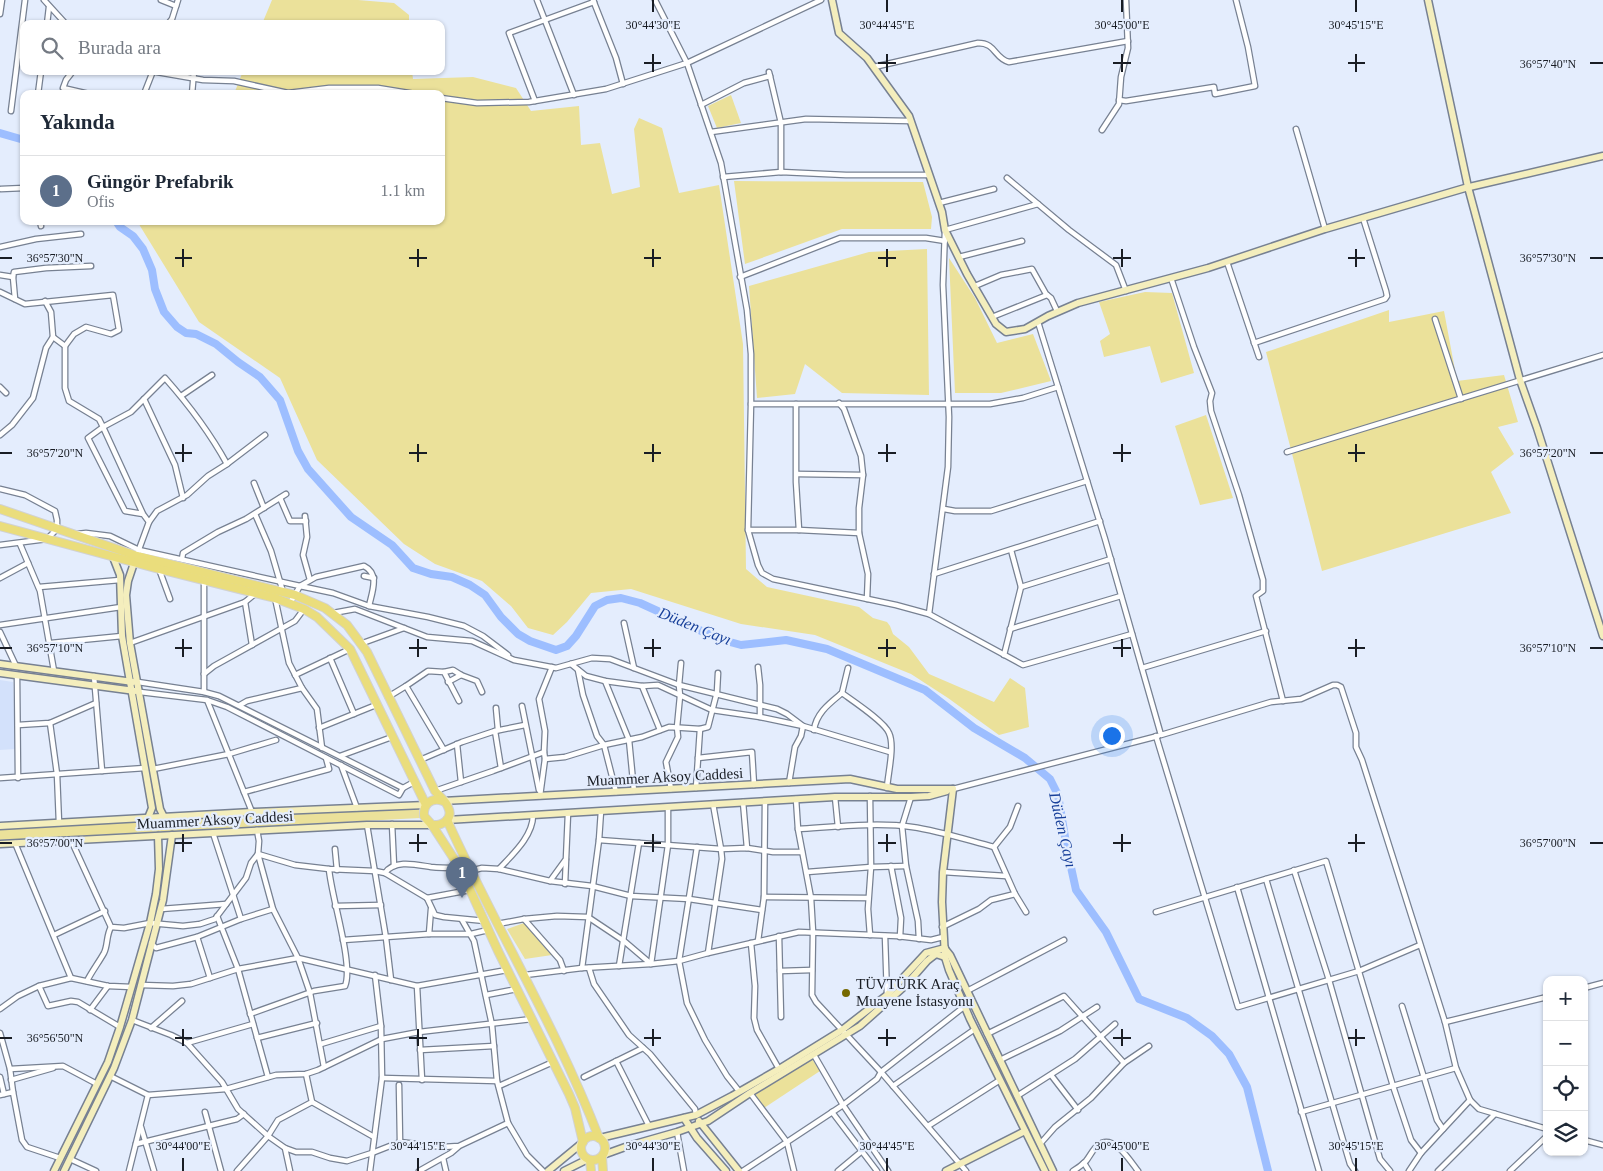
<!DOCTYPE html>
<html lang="tr">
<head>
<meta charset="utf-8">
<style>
	body { margin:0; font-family:"Times New Roman",serif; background:#f2f2f3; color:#1f2937 }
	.controls { position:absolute; right:15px; bottom:15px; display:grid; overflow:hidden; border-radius:10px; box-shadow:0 1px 4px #0004 }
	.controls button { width:45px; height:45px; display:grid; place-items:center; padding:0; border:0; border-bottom:1px solid #e0e1e3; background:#fff; color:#1f2937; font:25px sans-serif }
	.you { position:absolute; left:1111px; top:735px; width:18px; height:18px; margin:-12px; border:4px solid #fff; border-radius:50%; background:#1a73e8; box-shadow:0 0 0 8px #1a73e833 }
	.badge { display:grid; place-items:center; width:32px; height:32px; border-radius:50%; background:#766900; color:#fff; font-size:16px; font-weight:700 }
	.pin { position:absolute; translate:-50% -41px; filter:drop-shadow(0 1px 2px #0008) }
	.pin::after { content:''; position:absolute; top:26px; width:18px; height:15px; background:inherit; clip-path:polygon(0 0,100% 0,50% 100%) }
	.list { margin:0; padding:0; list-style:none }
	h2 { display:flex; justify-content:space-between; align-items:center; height:65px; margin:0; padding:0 20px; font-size:21px }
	h2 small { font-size:16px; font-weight:400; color:#747a83 }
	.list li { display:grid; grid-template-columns:32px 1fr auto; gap:15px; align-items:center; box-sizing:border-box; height:70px; padding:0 20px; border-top:1px solid #e0e1e3 }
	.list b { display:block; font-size:19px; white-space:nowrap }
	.list p { margin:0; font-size:16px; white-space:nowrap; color:#747a83 }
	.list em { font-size:16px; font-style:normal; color:#747a83 }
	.icon { flex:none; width:28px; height:28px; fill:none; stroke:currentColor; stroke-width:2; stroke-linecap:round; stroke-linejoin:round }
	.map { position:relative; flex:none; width:1603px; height:1171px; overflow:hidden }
	.search { position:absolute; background:#fff; box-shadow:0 1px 4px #0004; left:20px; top:20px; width:425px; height:55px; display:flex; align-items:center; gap:12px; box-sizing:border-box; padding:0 18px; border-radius:10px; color:#747a83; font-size:19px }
	.panel { position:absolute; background:#fff; box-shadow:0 1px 4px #0004; left:20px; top:90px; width:425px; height:135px; border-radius:10px }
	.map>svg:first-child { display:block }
</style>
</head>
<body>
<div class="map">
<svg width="1603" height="1171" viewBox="0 0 1603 1171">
	<rect width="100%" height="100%" fill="#e4edfd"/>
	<!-- built -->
	<path fill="#d3e1fb" d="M0,680L13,682L15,749L0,750Z"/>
	<!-- green -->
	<g fill="#ebe19a">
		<path d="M272,0H358L394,3L409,15V24H262Z"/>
		<path d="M243,71H412L413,79L473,77L516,88L531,111L579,106L581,145L600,143L612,194L640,187L634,129L639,118L662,128L679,193L719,185L743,344L746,569L767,587L859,607L873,618L887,622L890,626L893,634L909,647L929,674L994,702L1010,678L1025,688L1029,727L999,735L948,698L911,674L815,635L741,624L631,589L591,593L567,622L553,635L528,628L511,606L482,581L435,564L404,544L317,460L280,378L199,322L137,221H441V94H234Z"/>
		<path d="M731,95L741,123L717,128L708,106Z"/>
		<path d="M734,181L923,182L932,217L931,229H842L745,264Z"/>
		<path d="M927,249L929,395L842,393L805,364L795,394L757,398L749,286L869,252Z"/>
		<path d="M949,258L975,298L997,343L1033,334L1051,381L1001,393H955Z"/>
		<path d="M1145,292L1172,293L1194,373L1161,383L1150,346L1104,357L1100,341L1110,334L1099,302Z"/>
		<path d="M1389,310V322L1444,311L1457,381L1504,375L1518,422L1498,427L1514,454L1491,472L1511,513L1322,571L1266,352Z"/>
		<path d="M1206,415L1233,498L1200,505L1175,426Z"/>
		<path d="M419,808L420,818L0,840V829Z"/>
		<path d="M524,923L552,955L525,959L507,929Z"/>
		<path d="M812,1059L820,1071L764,1108L755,1094Z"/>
	</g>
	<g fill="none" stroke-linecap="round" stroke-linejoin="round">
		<!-- river -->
		<g stroke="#9dbeff" stroke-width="8">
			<path d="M0,133L24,140"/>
			<path d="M116,221L120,227L133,236L143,249L152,270L155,289L164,312L177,327L186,333L196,334L216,344L238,362L260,377L280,400L298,451L308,469L351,517L392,545L413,568L431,574L452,577L470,585L485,595L501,617L518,634L530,641L556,650L567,646L576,636L595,606L607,600L621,598L640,603L719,639L741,645L786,640L827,649L925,690L974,728L1025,758L1050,779L1058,795L1067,849L1076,890L1106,932L1139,999L1187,1018L1212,1036L1229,1054L1247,1087L1268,1171"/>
		</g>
		<defs>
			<g id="street">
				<path d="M44,0L66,24"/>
				<path d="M161,0L176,6"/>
				<path d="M537,0L574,95"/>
				<path d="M593,0L616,58L623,84"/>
				<path d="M821,0L687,63L721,163L747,310L751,354V404L748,530L758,565L762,573L773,579L896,605L929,614L1023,665L1132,634"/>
				<path d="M0,14L2,0"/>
				<path d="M47,24L49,7"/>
				<path d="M168,24L172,19L178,0"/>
				<path d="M874,67L978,43C996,43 994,58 1009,62L1128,41"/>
				<path d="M73,71L66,80L63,88L89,94"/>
				<path d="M151,71L203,80L234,81L288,93L329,88H378L415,94"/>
				<path d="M769,72L781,123V172"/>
				<path d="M38,94L41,71"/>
				<path d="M144,94L153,71"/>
				<path d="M192,94L194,71"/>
				<path d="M441,98L477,103L529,102L606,89L687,63L655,0"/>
				<path d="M1119,100L1126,101L1214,87L1215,94L1255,86L1248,47L1236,0"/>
				<path d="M535,101L509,33L594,2"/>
				<path d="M701,105L744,83L770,76"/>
				<path d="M11,111L25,0"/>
				<path d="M1296,129L1325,229"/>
				<path d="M1102,130L1119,104L1121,77L1128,48L1126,0"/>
				<path d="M711,132L806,119L911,121"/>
				<path d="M723,177L781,172L846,175H929"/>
				<path d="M1007,178L1069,230L1116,265L1126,291"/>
				<path d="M1,189L24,188"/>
				<path d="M939,203L994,189"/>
				<path d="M40,221L41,226"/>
				<path d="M0,247L36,239L81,234"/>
				<path d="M959,257L1022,241"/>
				<path d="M1227,262L1259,357"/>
				<path d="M0,275L13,277L14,272L46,268L91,266"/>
				<path d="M13,277L15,299"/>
				<path d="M740,277L840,238H926L945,241"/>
				<path d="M1171,278L1194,347L1212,393L1210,401L1211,411L1239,495L1263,580V591L1256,596L1283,701"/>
				<path d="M975,286L1001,275L1032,269L1046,294L1051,298L1057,311"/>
				<path d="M0,292L25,304L113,295L119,330L111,334L86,327L74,334L65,346"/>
				<path d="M992,317L1047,295"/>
				<path d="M1435,319L1461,399"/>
				<path d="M1038,322L1105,539L1161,735L1271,702L1301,699L1333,685H1337L1341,687L1356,733V747L1362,760L1445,1022L1456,1068L1470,1100L1479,1109L1547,1129"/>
				<path d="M53,337L65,346V388L69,401L99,419L103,427L131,412L165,378C189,405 210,433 227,464L265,435"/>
				<path d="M1254,343L1385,299L1387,296L1386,291L1363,218"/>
				<path d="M0,387L6,393"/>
				<path d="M181,396L212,375"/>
				<path d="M144,399L175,465L183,498"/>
				<path d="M839,403L844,409L861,456L863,475L859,508V533L868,574L867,599"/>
				<path d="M751,404H990L1023,398L1058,387"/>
				<path d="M796,404V482L799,530"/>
				<path d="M0,435L12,425L33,398L46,348L53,337L51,312L45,301"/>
				<path d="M1287,452L1603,355"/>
				<path d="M797,474L863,475"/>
				<path d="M254,483L264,508"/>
				<path d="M0,489L25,495L55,511L57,520V529L47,539L0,545"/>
				<path d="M280,498L290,521H306"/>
				<path d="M944,509L955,511H991L1087,481"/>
				<path d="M255,514L271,551L283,592"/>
				<path d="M305,516L307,537L303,555L310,580"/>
				<path d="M149,522L157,511L187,495L208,476L227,464"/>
				<path d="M748,530H799L859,533"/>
				<path d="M77,534L86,533L110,536L139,550L300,586L316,577L364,566C380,574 372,592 369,606"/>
				<path d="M20,544L40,591L54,671"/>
				<path d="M1011,550L1021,587"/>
				<path d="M138,552L149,522L143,514L103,427L88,438L125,511L143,514"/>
				<path d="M182,559L183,553L218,532L246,519L286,494"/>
				<path d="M159,569L170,599"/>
				<path d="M934,574L1100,521"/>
				<path d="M364,576L374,578"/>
				<path d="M0,578L28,563"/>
				<path d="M204,580V692"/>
				<path d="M39,587L120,580"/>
				<path d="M275,598L289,663L302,688L317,709L322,748"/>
				<path d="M245,602L252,645"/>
				<path d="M290,603L300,586L333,593L369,606L428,617L464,626L483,636L508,655"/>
				<path d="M333,613L355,609L427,637L472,641L514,660L556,668L592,658L610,659L679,685L777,709L787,714L803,726L801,736L795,747L789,783"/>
				<path d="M929,614L948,467L949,417L943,285L945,230L1038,204"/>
				<path d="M624,623L634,668"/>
				<path d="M0,625L121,607"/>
				<path d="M1010,629L1121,596"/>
				<path d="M0,632L16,666"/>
				<path d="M51,643L122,636"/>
				<path d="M130,643L245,602L256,593"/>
				<path d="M360,644L404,628"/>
				<path d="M1004,655L1021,587L1111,559"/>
				<path d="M330,658L354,714"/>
				<path d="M571,664L586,676L605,681L642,686L658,685L712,710L760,717L803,726L890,752"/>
				<path d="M758,667L760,685V717"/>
				<path d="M1142,668L1266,631"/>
				<path d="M578,670L583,695L597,736L604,745L616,792"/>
				<path d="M444,672L453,670L461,675L477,681L482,692"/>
				<path d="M204,674L214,666L295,621L304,609"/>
				<path d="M17,675L18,778"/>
				<path d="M295,675L350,649"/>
				<path d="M94,676L102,771"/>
				<path d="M605,681L629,740L634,791"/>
				<path d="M138,682L204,692L219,696L403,788"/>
				<path d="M448,682L461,675"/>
				<path d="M406,686L428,671L444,672L459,701"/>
				<path d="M642,686L660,730"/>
				<path d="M140,692L207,700L227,707L399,795L403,788L414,782"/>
				<path d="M842,693L848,668"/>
				<path d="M388,697L406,686L444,750"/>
				<path d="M207,700L252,812"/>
				<path d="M240,705L247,701L302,688"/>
				<path d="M522,706L539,790"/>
				<path d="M496,708L498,730"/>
				<path d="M50,723L57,774L59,823"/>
				<path d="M18,725L50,723L96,703"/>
				<path d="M319,728L376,705"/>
				<path d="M814,730C816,713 830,703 842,693C853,701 885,722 889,733C895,746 888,773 887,788"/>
				<path d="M495,731L525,725"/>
				<path d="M1156,736L1238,1007L1359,971L1420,945"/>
				<path d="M457,744L461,782"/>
				<path d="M544,752L545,731L539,699L552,667"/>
				<path d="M340,756L392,737"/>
				<path d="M698,758L752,752L754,785"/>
				<path d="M545,759L565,757L604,745L642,737L669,727L700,729L708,727L717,692L718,673"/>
				<path d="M420,760L462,742L495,731L501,768"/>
				<path d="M341,765L357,808"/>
				<path d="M153,769L229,754L276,740"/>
				<path d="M0,778L145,768"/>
				<path d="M696,788L700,729"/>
				<path d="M671,789L666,762L678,737L677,727L680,696L679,685L681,663"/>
				<path d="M953,789L1158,736"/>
				<path d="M435,791L493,771L544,752L545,759L540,796"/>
				<path d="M244,792L329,769L326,758"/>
				<path d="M835,797L838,827"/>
				<path d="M911,797L902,826L906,866L918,921L919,939"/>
				<path d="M796,799L798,829L811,898L813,932L812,995L816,1002L881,1072L966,1171"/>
				<path d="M743,802L747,848"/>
				<path d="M392,824L394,866"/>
				<path d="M367,825L386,938L391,980"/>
				<path d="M798,829C833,827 878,822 912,827C940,831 967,840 994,847L1010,827L1018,806"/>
				<path d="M213,833L241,919L273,909"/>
				<path d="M71,840L111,927L124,928L150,923L183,926L200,924L215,919L246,878L251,863L258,854L259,841L257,830"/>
				<path d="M599,840L721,849L747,848L773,852H802"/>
				<path d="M15,843L71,978"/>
				<path d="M697,847L679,961L687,1003L705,1040L727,1076L739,1091"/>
				<path d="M994,847L1015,894L1026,912"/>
				<path d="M335,849L337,870"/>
				<path d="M891,866L901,918L900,937"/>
				<path d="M499,869C513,854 533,836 533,815"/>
				<path d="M1294,870L1329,980L1380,1159L1390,1171"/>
				<path d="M470,871L482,868L499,869L550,881L592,886L631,896L689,899L762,910"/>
				<path d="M807,872L871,867L906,866"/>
				<path d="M943,872L1006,876"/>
				<path d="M385,873C395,859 417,865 431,867C440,868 450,868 460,868"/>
				<path d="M1266,879L1350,1164L1355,1171"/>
				<path d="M550,881L566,859L568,813"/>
				<path d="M565,884L566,860"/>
				<path d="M1237,887L1319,1171"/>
				<path d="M764,897L868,898"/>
				<path d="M427,898L470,890"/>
				<path d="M335,906L381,905"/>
				<path d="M161,909L226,904"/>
				<path d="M1156,912L1326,861L1393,1086L1411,1140L1421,1153"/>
				<path d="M217,916L238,969L268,1077"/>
				<path d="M524,919L560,960L564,971"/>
				<path d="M462,920L474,941L492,1025L497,1081L508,1123"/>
				<path d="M497,924L524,919L557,916L588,917L624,941L651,964L679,961L708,953L799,932L897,936L931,940L943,937"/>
				<path d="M942,927L979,909L991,900L1015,894"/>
				<path d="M429,934L431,909"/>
				<path d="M54,935L105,911"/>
				<path d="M870,935L868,909L871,867L870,796"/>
				<path d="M779,936L781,1017"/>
				<path d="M885,936L887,995"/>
				<path d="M197,937L210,978"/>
				<path d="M343,940L429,934H471L488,930"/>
				<path d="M758,941L764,897L765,801"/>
				<path d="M151,943L156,948L197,937L241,919"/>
				<path d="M751,943L755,986L754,1018L757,1030L779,1069"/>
				<path d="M708,953L722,859L721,849L713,804"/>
				<path d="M619,966L639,843"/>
				<path d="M582,968L599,840L601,811"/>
				<path d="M589,968L594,984L629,1035L650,1054L695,1109L696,1115"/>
				<path d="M780,971L812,970"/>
				<path d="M525,975L582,968L651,964L668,845V807"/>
				<path d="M87,981C92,971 99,962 104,953C108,945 106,936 111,927"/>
				<path d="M141,985L173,986L191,984L238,969L298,958L417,986"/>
				<path d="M39,986L48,1006L71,1001L78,1002L120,1027"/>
				<path d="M1584,988L1603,983"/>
				<path d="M967,991L1064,940"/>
				<path d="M486,995L517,989"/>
				<path d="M1402,1006L1437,1120L1443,1129"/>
				<path d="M0,1009L18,996L39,986L71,978L108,986L132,987"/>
				<path d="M90,1010L108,986"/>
				<path d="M250,1014L314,991L345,986C354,965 331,896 329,869"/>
				<path d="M132,1020L171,1035L187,1043L222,1082L238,1109L268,1136L285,1148L296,1152H312L330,1158L347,1161L372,1153L400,1142L442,1147L459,1146L508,1123L527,1155L543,1171"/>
				<path d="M1445,1022L1547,997"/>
				<path d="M151,1028L182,1001"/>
				<path d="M0,1033L10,1069L13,1092"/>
				<path d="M987,1034L1064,996L1124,1063"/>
				<path d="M257,1038L317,1023"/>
				<path d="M187,1043L253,1024"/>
				<path d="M321,1044L381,1026"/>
				<path d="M420,1050L494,1046"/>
				<path d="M814,1055L843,1105L888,1171"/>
				<path d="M1000,1060L1060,1031L1097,1007"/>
				<path d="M616,1061L649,1126"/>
				<path d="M324,1067L310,993L298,958L273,909L258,854L295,865L329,869L375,871L385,873L427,898L435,915L444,917L485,921"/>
				<path d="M10,1069L63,1066L97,1084"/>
				<path d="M1051,1075L1078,1110"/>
				<path d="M110,1076L148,1095L226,1089L276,1075L306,1074L318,1070L382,1039L419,1032L532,1019"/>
				<path d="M0,1077L4,1094"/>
				<path d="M584,1077L643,1048"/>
				<path d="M382,1078L497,1081"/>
				<path d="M11,1080L53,1068"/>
				<path d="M422,1080L417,986L507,970"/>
				<path d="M399,1085L400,1142"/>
				<path d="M499,1086L553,1062"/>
				<path d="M893,1086L975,1029"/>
				<path d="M750,1093L787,1142L794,1171"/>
				<path d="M0,1095L13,1092L22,1140L27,1147L60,1158"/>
				<path d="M1017,1096L1075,1059L1115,1024"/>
				<path d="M312,1102L374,1137"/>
				<path d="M205,1112L221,1171"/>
				<path d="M832,1112L877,1171"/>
				<path d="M1301,1112L1456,1068"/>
				<path d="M928,1126L1000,1080"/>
				<path d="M141,1127L154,1171"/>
				<path d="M677,1132L684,1171"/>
				<path d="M1584,1140L1603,1145"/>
				<path d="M136,1144L237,1119L244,1114"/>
				<path d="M1040,1144L1055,1127L1091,1098L1124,1063L1149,1046"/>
				<path d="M285,1148L290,1171"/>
				<path d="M443,1158L446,1171"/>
				<path d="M70,1159L96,1171"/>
				<path d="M1084,1163L1089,1171"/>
				<path d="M129,1171L148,1095"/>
				<path d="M237,1171L268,1136L278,1120L312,1102L306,1074"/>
				<path d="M370,1171L382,1078L381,1026L375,975"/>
				<path d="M419,1171L451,1153L458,1147"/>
				<path d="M743,1171L843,1105L877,1079L881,1072L965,1006"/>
				<path d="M838,1171L862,1151"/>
				<path d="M1073,1171C1078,1168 1082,1165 1086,1161C1090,1156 1093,1149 1098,1145C1114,1133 1130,1161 1138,1171"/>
				<path d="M1409,1171L1421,1153L1470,1100"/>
				<path d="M1438,1171L1495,1114"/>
				<path d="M1510,1171L1547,1136"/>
			</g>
			<g id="secondary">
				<path d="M832,0L839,33L867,58L909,116L942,212L945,230L967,274L996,324L1006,332L1025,329L1048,316L1078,303L1208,268L1325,229L1465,188L1603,156"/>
				<path d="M1428,0L1468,187L1520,380L1537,428L1603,636"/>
				<path d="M113,557L120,575L122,636L152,808L148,818"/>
				<path d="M134,563L128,581L126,595L130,643L160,809L164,817"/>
				<path d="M0,664L133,682"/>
				<path d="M0,673L135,691"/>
				<path d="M953,789L943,872L942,902L945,957L949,970L970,1019L1045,1171"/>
				<path d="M443,801L850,779L897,789H953"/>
				<path d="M447,820L835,797H911L929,796L947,791"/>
				<path d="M0,826L252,812L426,805"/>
				<path d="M0,844L367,825H432"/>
				<path d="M946,950L950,955L1053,1171"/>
				<path d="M684,1118L697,1138L726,1171"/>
				<path d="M699,1121L739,1171"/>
				<path d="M600,1138L696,1115L732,1096L779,1069L842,1030L887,995L926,953L945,948"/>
				<path d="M603,1155L628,1146L677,1132L708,1121L750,1093L860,1026L906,985L927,961L936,954L945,957"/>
				<path d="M54,1171L108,1062L120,1027L150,923L156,894L159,869L158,836"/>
				<path d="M64,1171L114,1068L132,1020L163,900L172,835"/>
				<path d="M548,1171L582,1143"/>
				<path d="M564,1171L588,1159"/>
				<path d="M946,1171L1025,1131"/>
			</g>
			<g id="primary">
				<path d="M0,509L137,556L295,595L325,608L347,625L367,652L435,791C439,796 446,801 448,807C454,819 442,826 432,825"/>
				<path d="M0,526L159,569L275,598L304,609L317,617L350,649L426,805"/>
				<path d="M443,801C431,797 423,804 424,816L432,825L460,868L498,951L569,1094L575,1108L583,1142"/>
				<path d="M447,820C495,927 557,1028 599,1138"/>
				<circle cx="593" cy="1148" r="12"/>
				<path d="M602,1157L603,1171"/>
				<path d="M590,1160L591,1171"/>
			</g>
		</defs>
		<!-- street casing -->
		<use href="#street" stroke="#778192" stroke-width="7"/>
		<!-- secondary casing -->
		<use href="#secondary" stroke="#778192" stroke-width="9"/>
		<!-- primary casing -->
		<use href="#primary" stroke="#d1d2d3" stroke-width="10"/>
		<!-- street -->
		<use href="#street" stroke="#fff" stroke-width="4.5"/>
		<!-- secondary -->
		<use href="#secondary" stroke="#f4eebd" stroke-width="6"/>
		<!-- primary -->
		<use href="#primary" stroke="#eadd7c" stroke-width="8"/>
	</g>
	<!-- ticks -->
	<path fill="none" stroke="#191d24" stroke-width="2" d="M653,0V12M887,0V12M1122,0V12M1356,0V12M653,54V72M887,54V72M1122,54V72M1356,54V72M644,63H661M878,63H896M1113,63H1131M1348,63H1365M1590,63H1603M183,249V267M418,249V267M653,249V267M887,249V267M1122,249V267M1356,249V267M0,258H12M175,258H192M409,258H427M644,258H661M878,258H896M1113,258H1131M1348,258H1365M1590,258H1603M183,444V462M418,444V462M653,444V462M887,444V462M1122,444V462M1356,444V462M0,453H12M175,453H192M409,453H427M644,453H661M878,453H896M1113,453H1131M1348,453H1365M1590,453H1603M183,639V657M418,639V657M653,639V657M887,639V657M1122,639V657M1356,639V657M0,648H12M175,648H192M409,648H427M644,648H661M878,648H896M1113,648H1131M1348,648H1365M1590,648H1603M183,834V852M418,834V852M653,834V852M887,834V852M1122,834V852M1356,834V852M0,843H12M175,843H192M409,843H427M644,843H661M878,843H896M1113,843H1131M1348,843H1365M1590,843H1603M183,1029V1046M418,1029V1046M653,1029V1046M887,1029V1046M1122,1029V1046M1356,1029V1046M0,1038H12M175,1038H192M409,1038H427M644,1038H661M878,1038H896M1113,1038H1131M1348,1038H1365M183,1158V1171M418,1158V1171M653,1158V1171M887,1158V1171M1122,1158V1171M1356,1158V1171"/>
	<!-- markers -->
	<circle fill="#766900" stroke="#e4edfd" stroke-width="2" cx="846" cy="993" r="5"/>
	<g text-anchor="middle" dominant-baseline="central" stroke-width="4.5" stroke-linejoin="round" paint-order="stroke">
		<!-- street labels -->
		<g font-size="15" fill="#191d24" stroke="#e4edfd">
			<text transform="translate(665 777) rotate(-3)">Muammer Aksoy Caddesi</text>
			<text transform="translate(215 820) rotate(-3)">Muammer Aksoy Caddesi</text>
		</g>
		<!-- poi labels -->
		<g font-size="15" fill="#191d24" stroke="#e4edfd" text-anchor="start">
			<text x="856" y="984">TÜVTÜRK Araç<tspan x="856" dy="17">Muayene İstasyonu</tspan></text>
		</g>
		<!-- water labels -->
		<g font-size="16" font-style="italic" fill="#18409a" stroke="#e4edfd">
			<text transform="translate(695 626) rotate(22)">Düden Çayı</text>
			<text transform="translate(1063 830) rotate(77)">Düden Çayı</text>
		</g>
	</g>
	<g font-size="12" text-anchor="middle" fill="#191d24" stroke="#e4edfd" stroke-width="4.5" stroke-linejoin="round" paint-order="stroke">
		<text x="653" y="29">30°44'30"E</text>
		<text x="887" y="29">30°44'45"E</text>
		<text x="1122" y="29">30°45'00"E</text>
		<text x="1356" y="29">30°45'15"E</text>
		<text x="1548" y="68">36°57'40"N</text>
		<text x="55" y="262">36°57'30"N</text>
		<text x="1548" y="262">36°57'30"N</text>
		<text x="55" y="457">36°57'20"N</text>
		<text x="1548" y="457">36°57'20"N</text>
		<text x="55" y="652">36°57'10"N</text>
		<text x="1548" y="652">36°57'10"N</text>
		<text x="55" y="847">36°57'00"N</text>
		<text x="1548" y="847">36°57'00"N</text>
		<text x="55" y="1042">36°56'50"N</text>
		<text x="183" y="1150">30°44'00"E</text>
		<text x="418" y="1150">30°44'15"E</text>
		<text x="653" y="1150">30°44'30"E</text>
		<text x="887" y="1150">30°44'45"E</text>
		<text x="1122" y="1150">30°45'00"E</text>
		<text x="1356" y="1150">30°45'15"E</text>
	</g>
</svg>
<div class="controls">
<button>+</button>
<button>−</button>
<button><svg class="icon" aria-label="locate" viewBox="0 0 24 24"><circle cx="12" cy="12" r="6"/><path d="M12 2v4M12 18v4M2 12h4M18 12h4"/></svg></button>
<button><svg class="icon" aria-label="layers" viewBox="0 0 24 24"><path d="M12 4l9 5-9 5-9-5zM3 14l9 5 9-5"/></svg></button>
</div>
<div class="you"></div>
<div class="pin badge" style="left:462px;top:898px;background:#5c6f8a">1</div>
<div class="search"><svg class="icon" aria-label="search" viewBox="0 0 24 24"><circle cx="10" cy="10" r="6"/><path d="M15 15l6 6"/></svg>Burada ara</div>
<section class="panel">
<h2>Yakında<small></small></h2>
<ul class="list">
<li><span class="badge" style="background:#5c6f8a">1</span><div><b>Güngör Prefabrik</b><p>Ofis</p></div><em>1.1 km</em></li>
</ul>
</section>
</div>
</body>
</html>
